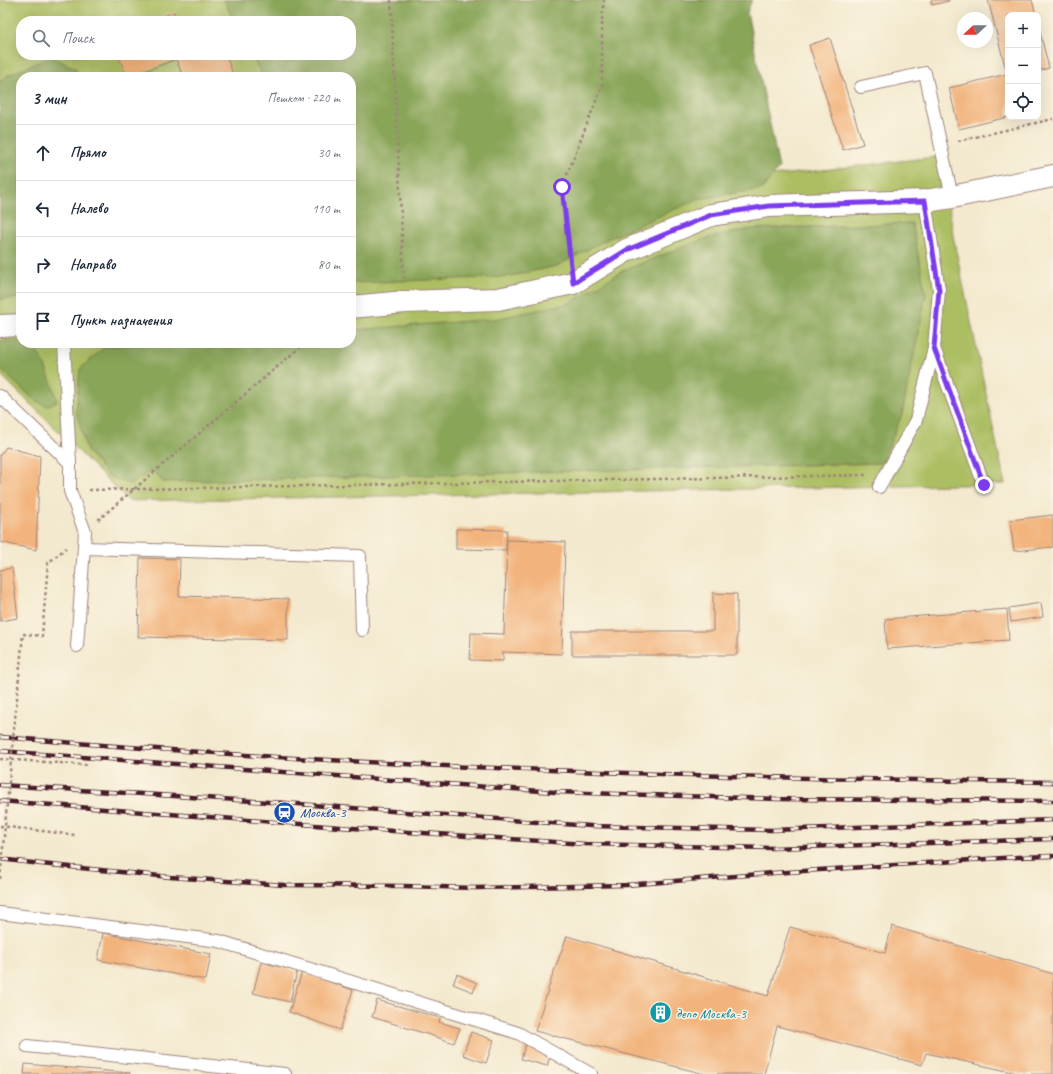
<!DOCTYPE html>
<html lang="ru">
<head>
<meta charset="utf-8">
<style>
	body { margin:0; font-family:Caveat,sans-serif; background:#f2f2f3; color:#1f2937 }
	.controls { position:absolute; right:12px; top:12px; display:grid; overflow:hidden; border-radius:8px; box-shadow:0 4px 16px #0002 }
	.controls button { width:36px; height:36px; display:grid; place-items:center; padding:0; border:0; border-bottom:1px solid #e0e1e3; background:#fff; color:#1f2937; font:20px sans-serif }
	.compass { position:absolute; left:957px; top:12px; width:36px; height:36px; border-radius:50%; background:#fff; box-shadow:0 4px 16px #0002; rotate:248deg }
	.stop { position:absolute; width:12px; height:12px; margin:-9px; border:3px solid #7c3aed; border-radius:50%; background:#fff }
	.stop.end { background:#7c3aed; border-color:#fff; box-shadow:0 1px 4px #0008 }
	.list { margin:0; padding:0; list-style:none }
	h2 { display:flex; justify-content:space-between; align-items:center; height:52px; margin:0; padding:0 16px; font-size:17px }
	h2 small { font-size:13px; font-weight:400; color:#747a83 }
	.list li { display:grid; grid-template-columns:26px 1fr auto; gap:12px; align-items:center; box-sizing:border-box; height:56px; padding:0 16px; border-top:1px solid #e0e1e3 }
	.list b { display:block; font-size:15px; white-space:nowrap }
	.list em { font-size:13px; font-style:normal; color:#747a83 }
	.icon { flex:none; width:22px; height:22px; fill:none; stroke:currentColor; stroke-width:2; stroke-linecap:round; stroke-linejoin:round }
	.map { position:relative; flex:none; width:1053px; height:1074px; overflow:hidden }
	.search { position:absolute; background:#fff; box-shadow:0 4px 16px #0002; left:16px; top:16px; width:340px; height:44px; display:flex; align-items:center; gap:10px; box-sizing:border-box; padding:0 14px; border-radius:16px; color:#747a83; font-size:15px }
	.panel { position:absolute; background:#fff; box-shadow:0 4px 16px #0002; left:16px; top:72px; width:340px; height:276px; border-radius:16px }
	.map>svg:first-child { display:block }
</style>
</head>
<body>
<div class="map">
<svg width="1053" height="1074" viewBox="0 0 1053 1074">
	<rect width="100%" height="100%" fill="#fcf5e5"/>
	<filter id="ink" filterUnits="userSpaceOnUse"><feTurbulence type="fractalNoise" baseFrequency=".025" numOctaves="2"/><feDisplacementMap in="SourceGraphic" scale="8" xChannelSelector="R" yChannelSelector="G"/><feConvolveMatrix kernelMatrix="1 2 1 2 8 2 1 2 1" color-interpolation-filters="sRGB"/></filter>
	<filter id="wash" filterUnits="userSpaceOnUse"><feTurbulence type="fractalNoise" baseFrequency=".012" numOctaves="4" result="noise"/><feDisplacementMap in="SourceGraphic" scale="16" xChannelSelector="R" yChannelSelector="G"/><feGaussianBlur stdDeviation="0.9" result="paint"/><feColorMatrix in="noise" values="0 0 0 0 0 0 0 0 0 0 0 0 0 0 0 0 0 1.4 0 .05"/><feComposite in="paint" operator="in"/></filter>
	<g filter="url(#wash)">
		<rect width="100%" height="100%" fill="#f3e9ce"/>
		<!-- green -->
		<path fill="#acbe62" stroke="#7b6e46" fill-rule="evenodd" d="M0,0H733L763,177L943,156L953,236L1005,484L129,501L0,374ZM21,21H351V55H21ZM21,77H351V343H21Z"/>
		<!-- forest -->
		<g fill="#89a558" stroke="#6a6242">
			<path d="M224,0H752L747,12L779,168L762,189L698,199L607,239L557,266L506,277L351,283V77H263L251,55H351V21H234Z"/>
			<path d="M51,57L75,68L79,77H21V298L0,299V82L8,75Z"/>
			<path d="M912,223L926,295L902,414L882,463L163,482L153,470L130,484L108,476L87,451L76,411L80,369L106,346L172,343H351V330L495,319L570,303L624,270L704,239L750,229Z"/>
			<path d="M0,341H21V343C42,343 52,385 57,401L47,406L36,401L0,369Z"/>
		</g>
		<g id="blocks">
			<!-- building -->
			<g fill="#f2b37b">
				<path d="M931,0H949V1L932,5Z"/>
				<path d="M988,0H1032L1036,15H1008V117L959,129L949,88L1007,74Z"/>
				<path d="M174,12L177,21H152Z"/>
				<path d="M1038,25L1049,68L1038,71Z"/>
				<path d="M830,38L863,144L843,150L809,45Z"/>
				<path d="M118,55H226L234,77H183L176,59L130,77H127Z"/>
				<path d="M6,447L40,456L36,550L0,542V519L1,516L0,515V455Z"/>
				<path d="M1053,515V547L1014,551L1010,520Z"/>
				<path d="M456,529L507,530L506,550L456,549Z"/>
				<path d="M507,540L565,542L562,654L503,652V661L470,660L471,633L504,634Z"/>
				<path d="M140,558L180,559L179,596L288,599V640L138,637Z"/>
				<path d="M12,568L18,618L0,621V570Z"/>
				<path d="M713,593L737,594V655H572V631H713Z"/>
				<path d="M1041,603L1043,617L1011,622L1009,608Z"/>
				<path d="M1007,609L1009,640L887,649L885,619Z"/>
				<path d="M892,926L1053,974V1074H1021L926,1053L922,1065L777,1026L764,1074H705L535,1031L553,974L567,936L768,996L790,927L885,953Z"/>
				<path d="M103,933L211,954L206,980L98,960Z"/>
				<path d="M261,962L297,971L290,1002L253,993Z"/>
				<path d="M302,972L353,990L340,1030L289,1012Z"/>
				<path d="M457,974L477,983L473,992L453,984Z"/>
				<path d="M377,1000L440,1018L439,1022L460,1028L454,1043L433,1036L372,1017Z"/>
				<path d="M471,1032L494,1040L486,1063L463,1055Z"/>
				<path d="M526,1043L552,1050L547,1066L521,1059Z"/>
				<path d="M25,1064L130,1073V1074H24Z"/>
			</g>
		</g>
	</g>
	<g filter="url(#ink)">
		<use href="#blocks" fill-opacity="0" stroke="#9e847c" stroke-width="1"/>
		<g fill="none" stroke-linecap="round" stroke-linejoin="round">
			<defs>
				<g id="lane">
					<path d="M861,87L925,73L952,197"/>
					<path d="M64,343L70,463"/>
					<path d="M934,348L984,485"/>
					<path d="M0,396L70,463V491L85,532L77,646"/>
					<path d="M879,487L916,420L934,348L939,290L925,201"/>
					<path d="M84,548L360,556L362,630"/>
					<path d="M0,913L219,941L518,1033L591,1074"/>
					<path d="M27,1046L285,1074"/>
				</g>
				<g id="street">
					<path d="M351,307L405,302L498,299L573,283L627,250L711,215L769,206L925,201L952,197L1053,176"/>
					<path d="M0,326L21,325"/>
				</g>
			</defs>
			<!-- lane casing -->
			<use href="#lane" stroke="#9e847c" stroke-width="14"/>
			<!-- street casing -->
			<use href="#street" stroke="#9e847c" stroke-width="24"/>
			<!-- path -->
			<g stroke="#9e847c" stroke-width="2.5" stroke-dasharray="3 3" stroke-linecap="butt">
				<path d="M391,0L404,280"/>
				<path d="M958,141L1053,119"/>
				<path d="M570,258L562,187L602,86V19L604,0"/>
				<path d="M89,490L866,475"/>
				<path d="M98,520L305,343"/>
				<path d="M23,634L42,636L48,563L66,548"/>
				<path d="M0,759L89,765"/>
				<path d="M0,826L75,835"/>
			</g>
			<!-- lane -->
			<use href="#lane" stroke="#fff" stroke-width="12"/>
			<!-- street -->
			<use href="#street" stroke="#fff" stroke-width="22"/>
			<defs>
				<g id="rail">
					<path d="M0,737C183,752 366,764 550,770C718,777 885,780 1053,782"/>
					<path d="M0,751L555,792L777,799L1053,801"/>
					<path d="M0,785L285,803L591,826L772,830L1053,820"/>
					<path d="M0,801L379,830L585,844L773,848L1053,839"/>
					<path d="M0,859L41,864L170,877L284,885L403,886L475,888L626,885L773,873L1018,857L1053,856"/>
				</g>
			</defs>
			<!-- rail casing -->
			<use href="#rail" stroke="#4a1f2b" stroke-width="4.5"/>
			<!-- rail -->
			<use href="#rail" stroke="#fcf5e5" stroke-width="3" stroke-dasharray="9" stroke-linecap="butt"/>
			<!-- path-bridge -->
			<path stroke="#9e847c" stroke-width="2.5" stroke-dasharray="3 3" stroke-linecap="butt" d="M0,879L23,634"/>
		</g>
	</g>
	<g fill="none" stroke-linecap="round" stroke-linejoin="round" filter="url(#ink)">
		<!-- route -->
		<path stroke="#7c3aed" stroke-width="5" d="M562,187L573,283L627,250L711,215L769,206L925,201L939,290L934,348L984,485"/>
	</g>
	<!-- icons -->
	<defs>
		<symbol id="station-disc" viewBox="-11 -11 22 22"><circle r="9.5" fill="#1a4fb4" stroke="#fcf5e5"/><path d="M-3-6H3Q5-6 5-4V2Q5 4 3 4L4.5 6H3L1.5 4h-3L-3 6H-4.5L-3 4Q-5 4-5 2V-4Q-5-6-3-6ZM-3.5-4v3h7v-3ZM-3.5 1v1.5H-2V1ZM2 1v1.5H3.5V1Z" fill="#fff"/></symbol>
		<symbol id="building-disc" viewBox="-11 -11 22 22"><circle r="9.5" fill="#0f9aa8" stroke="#fcf5e5"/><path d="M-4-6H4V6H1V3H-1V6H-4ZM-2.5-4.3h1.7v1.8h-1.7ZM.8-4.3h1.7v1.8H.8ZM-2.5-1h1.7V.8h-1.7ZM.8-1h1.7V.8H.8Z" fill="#fff"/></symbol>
	</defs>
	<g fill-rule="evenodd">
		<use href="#station-disc" x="272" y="800" width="25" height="25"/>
		<use href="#building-disc" x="648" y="1000" width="25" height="25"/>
	</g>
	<g text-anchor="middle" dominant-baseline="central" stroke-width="3" stroke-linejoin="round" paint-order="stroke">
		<!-- transit labels -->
		<g font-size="14" fill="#164399" stroke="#fcf5e5" text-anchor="start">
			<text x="300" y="812">Москва-3</text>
		</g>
		<!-- culture labels -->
		<g font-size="14" fill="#0d838f" stroke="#fcf5e5" text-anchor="start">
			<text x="676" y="1013">депо Москва-3</text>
		</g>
	</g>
</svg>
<div class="controls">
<button>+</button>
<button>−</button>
<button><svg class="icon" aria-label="locate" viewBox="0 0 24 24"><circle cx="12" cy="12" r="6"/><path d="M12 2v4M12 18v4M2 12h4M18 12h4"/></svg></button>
</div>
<svg class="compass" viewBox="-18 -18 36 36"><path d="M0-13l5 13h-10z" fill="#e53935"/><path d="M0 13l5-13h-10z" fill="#747a83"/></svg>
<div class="stop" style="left:562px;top:187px"></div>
<div class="stop end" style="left:984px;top:485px"></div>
<div class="search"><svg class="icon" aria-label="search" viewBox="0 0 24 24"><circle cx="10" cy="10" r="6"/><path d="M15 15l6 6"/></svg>Поиск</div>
<section class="panel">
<h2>3 мин<small>Пешком · 220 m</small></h2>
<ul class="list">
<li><svg class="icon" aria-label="ahead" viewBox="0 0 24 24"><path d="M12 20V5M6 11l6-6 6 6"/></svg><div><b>Прямо</b></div><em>30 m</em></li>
<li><svg class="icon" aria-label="left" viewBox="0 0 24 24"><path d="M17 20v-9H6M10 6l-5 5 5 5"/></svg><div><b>Налево</b></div><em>110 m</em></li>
<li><svg class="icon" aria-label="right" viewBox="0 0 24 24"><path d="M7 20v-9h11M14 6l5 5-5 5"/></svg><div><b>Направо</b></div><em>80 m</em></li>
<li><svg class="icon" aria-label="arrive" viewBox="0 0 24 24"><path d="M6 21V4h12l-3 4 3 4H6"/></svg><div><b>Пункт назначения</b></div></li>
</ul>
</section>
</div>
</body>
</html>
